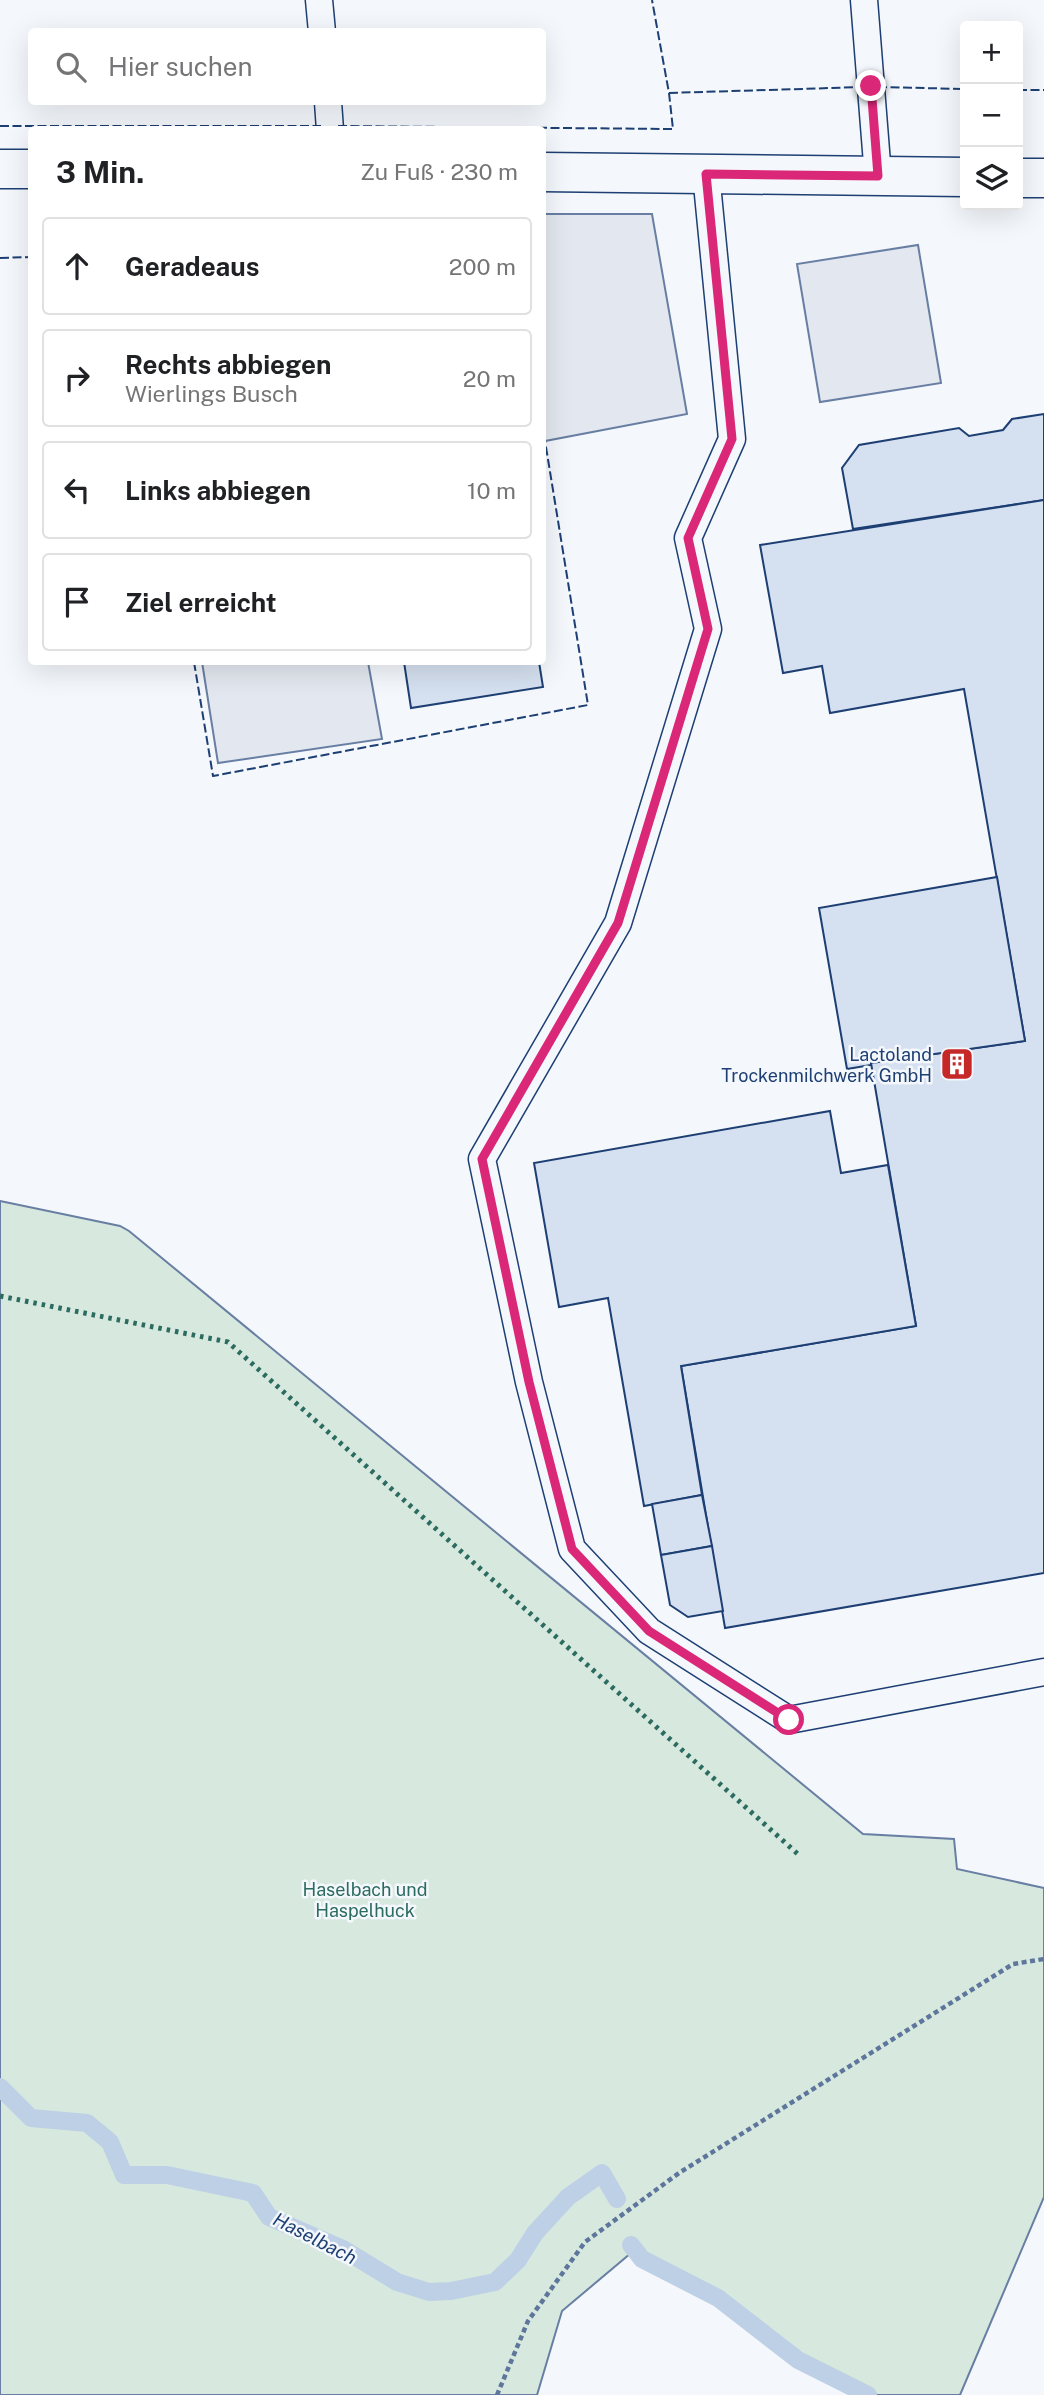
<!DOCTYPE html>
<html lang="de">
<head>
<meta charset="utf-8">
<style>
	body { margin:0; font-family:"Public Sans",sans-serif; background:#f6f6f6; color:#202124 }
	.controls { position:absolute; right:21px; top:21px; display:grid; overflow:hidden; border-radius:7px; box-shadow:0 7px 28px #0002 }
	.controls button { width:63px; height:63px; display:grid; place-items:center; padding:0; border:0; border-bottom:2px solid #e0e0e0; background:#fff; color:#202124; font:35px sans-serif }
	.stop { position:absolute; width:21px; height:21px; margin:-16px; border:5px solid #db2777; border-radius:50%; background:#fff }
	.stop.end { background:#db2777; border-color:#fff; box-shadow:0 2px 7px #0008 }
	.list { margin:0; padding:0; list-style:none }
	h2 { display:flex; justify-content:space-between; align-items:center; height:91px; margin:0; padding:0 28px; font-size:30px }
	h2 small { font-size:23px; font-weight:400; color:#757577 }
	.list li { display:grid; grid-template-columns:46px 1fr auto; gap:21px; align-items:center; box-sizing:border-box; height:98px; margin:0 14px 14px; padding:0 14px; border:2px solid #e0e0e0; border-radius:7px }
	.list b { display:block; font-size:26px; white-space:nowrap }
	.list p { margin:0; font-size:23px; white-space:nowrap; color:#757577 }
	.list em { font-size:23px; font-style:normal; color:#757577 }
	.icon { flex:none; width:38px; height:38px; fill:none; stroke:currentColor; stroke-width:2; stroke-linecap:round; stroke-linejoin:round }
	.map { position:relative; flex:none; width:1044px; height:2395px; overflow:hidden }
	.search { position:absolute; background:#fff; box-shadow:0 7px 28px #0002; left:28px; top:28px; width:518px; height:77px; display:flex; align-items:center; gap:18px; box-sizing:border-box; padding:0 24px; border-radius:7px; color:#757577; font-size:26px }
	.panel { position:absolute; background:#fff; box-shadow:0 7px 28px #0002; left:28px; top:126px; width:518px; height:539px; border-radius:7px }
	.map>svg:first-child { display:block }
</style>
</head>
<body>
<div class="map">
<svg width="1044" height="2395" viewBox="0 0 1044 2395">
	<rect width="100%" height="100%" fill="#f4f7fb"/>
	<!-- green -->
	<path fill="#d7e8df" stroke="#687fa3" stroke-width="2" d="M0,1201L120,1226L129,1231L863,1834L954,1839L957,1869L1044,1888V2197L960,2395H877L801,2356L720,2294L644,2257L637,2248L562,2311L537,2395H0Z"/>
	<!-- parking -->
	<g fill="#e3e8f0" stroke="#687fa3" stroke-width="2">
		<path d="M543,214H652L687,414L545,441L542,427Z"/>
		<path d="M918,245L941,383L820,402L797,264Z"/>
		<path d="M202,662H368L382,739L218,763Z"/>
	</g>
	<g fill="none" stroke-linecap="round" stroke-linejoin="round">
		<!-- stream -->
		<g stroke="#bed0e5" stroke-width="18">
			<path d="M0,2087L31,2118L87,2123L110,2142L124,2175H167L253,2193L269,2217L343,2249L397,2282L429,2292L451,2291L495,2282L518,2260L535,2233L568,2197L602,2173L617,2199"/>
			<path d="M631,2245L642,2259L718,2298L798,2360L868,2395"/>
		</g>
	</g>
	<!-- building -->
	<g fill="#d5e0f0" stroke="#1d3f73" stroke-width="2">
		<path d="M1044,414V500L853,529L842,468L859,445L959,428L969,436L1003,430L1012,419Z"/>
		<path d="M1044,500V1573L725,1628L681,1366L916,1326L871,1063L1025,1041L964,689L830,713L822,666L783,673L760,545Z"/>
		<path d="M404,662H539L543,687L411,708Z"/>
		<path d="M997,877L1025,1041L871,1063V1065L847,1069L819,908Z"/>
		<path d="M830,1111L841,1173L888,1165L916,1326L681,1366L702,1495L644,1506L608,1298L559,1307L534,1163Z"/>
		<path d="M702,1495L712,1546L661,1555L652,1504Z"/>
		<path d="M712,1546L723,1611L688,1617L670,1605L661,1555Z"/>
	</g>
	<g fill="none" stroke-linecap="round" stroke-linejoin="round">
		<defs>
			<g id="service">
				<path d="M319,0L322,32"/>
				<path d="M864,0L878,176"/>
				<path d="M328,102L330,130"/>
				<path d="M706,174L732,439L688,538L708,629L618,923L482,1159L529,1382L572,1549L649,1631L789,1720L1044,1672"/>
			</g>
			<g id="minor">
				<path d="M0,169H32"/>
				<path d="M542,172L965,177"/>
				<path d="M1018,178H1044"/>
			</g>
		</defs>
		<!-- service casing -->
		<use href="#service" stroke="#1d3f73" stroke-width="29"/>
		<!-- minor casing -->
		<use href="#minor" stroke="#1d3f73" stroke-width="41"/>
		<!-- path -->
		<path stroke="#5e769c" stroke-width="4.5" stroke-dasharray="5 3.5" stroke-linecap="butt" d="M497,2395L528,2321L585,2242L679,2173L1013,1964L1044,1959"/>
		<!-- service -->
		<use href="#service" stroke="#f4f7fb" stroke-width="26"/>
		<!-- minor -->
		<use href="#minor" stroke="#f4f7fb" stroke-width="38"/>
		<!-- hedge -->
		<path stroke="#2c6c60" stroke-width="5" stroke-dasharray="3.5 5" stroke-linecap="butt" d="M0,1296L228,1342L800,1856"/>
		<!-- fence -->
		<g stroke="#1d3f73" stroke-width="2" stroke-dasharray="9 3.5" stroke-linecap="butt">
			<path d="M878,87L965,89"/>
			<path d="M1018,90H1044"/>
			<path d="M669,93L864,87"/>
			<path d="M0,126H321"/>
			<path d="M338,126L673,129L669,93L652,0"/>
			<path d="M0,258L32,257"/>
			<path d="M194,662L213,776L588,705L545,441"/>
		</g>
	</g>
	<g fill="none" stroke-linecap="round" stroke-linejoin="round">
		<!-- route -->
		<path stroke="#db2777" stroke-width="9" d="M789,1720L649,1631L572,1549L529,1382L482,1159L618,923L708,629L688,538L732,439L706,174L878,176L871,86"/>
	</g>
	<!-- icons -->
	<defs>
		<symbol id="building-square" viewBox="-11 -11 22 22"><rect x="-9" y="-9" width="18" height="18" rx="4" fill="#c62828" stroke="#f4f7fb"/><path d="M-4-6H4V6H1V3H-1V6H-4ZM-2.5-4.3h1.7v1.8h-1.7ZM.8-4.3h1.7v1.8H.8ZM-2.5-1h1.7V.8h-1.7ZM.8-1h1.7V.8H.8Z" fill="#fff"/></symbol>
	</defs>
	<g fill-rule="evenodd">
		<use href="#building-square" x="938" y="1045" width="38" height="38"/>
	</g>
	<g text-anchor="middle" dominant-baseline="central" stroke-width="5" stroke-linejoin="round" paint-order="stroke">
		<!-- poi labels -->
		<g font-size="18" fill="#1d3f73" stroke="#f4f7fb" text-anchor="end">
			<text x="932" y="1054">Lactoland<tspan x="932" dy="21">Trockenmilchwerk GmbH</tspan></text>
		</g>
		<!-- park labels -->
		<g font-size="18" fill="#2c6c60" stroke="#f4f7fb">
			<text x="365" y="1889">Haselbach und<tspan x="365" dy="21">Haspelhuck</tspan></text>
		</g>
		<!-- water labels -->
		<g font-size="19" font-style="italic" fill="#1d3f73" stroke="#f4f7fb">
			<text transform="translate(315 2238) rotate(27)">Haselbach</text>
		</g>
	</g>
</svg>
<div class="controls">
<button>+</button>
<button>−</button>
<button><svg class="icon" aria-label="layers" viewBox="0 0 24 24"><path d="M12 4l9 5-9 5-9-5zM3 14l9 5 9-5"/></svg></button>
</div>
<div class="stop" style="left:789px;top:1720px"></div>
<div class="stop end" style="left:871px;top:86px"></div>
<div class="search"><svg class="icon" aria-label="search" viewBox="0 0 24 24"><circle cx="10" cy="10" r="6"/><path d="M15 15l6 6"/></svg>Hier suchen</div>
<section class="panel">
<h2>3 Min.<small>Zu Fuß · 230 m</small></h2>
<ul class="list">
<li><svg class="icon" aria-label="ahead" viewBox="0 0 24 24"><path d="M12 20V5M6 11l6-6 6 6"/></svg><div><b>Geradeaus</b></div><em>200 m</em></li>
<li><svg class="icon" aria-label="right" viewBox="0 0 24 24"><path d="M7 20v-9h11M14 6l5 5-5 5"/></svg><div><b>Rechts abbiegen</b><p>Wierlings Busch</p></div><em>20 m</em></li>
<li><svg class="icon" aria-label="left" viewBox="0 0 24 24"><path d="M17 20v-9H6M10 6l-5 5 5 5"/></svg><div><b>Links abbiegen</b></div><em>10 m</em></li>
<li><svg class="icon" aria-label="arrive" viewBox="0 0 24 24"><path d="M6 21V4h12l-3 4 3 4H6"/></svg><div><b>Ziel erreicht</b></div></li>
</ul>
</section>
</div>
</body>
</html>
